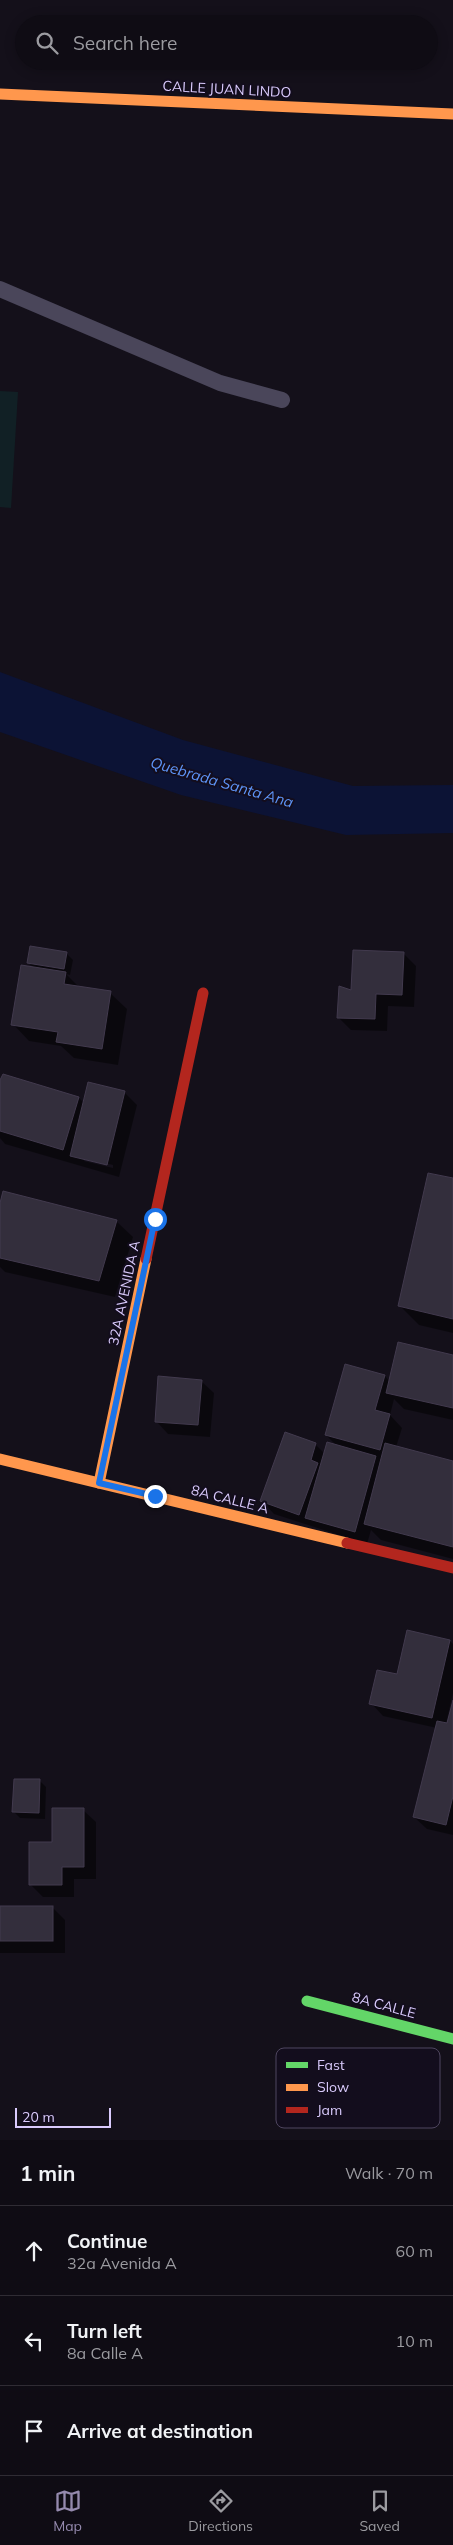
<!DOCTYPE html>
<html lang="en">
<head>
<meta charset="utf-8">
<style>
	body { margin:0; font-family:Mulish,sans-serif; background:#18151d; color:#f1f3f6 }
	.scale { position:absolute; left:15px; bottom:12px; width:96px; box-sizing:border-box; padding-left:5px; border:2px solid #dacbfd; border-top:0; font-size:14px; line-height:18px; white-space:nowrap; color:#dacbfd; -webkit-text-stroke:4px #130d1d; paint-order:stroke }
	.stop { position:absolute; width:15px; height:15px; margin:-11px; border:4px solid #1a73e8; border-radius:50%; background:#fff }
	.stop.end { background:#1a73e8; border-color:#fff; box-shadow:0 1px 5px #0008 }
	.list { margin:0; padding:0; list-style:none }
	h2 { display:flex; justify-content:space-between; align-items:center; height:65px; margin:0; padding:0 20px; font-size:21px }
	h2 small { font-size:16px; font-weight:400; color:#9b9ba0 }
	.list li { display:grid; grid-template-columns:32px 1fr auto; gap:15px; align-items:center; box-sizing:border-box; height:90px; padding:0 20px; border-top:1px solid #2f2c34 }
	.list b { display:block; font-size:19px; white-space:nowrap }
	.list p { margin:0; font-size:16px; white-space:nowrap; color:#9b9ba0 }
	.list em { font-size:16px; font-style:normal; color:#9b9ba0 }
	.icon { flex:none; width:28px; height:28px; fill:none; stroke:currentColor; stroke-width:2; stroke-linecap:round; stroke-linejoin:round }
	.map { position:relative; flex:none; width:453px; height:2140px; overflow:hidden }
	.search { position:absolute; background:#0f0c14; box-shadow:0 2px 12px #0003; left:15px; right:15px; top:15px; height:55px; display:flex; align-items:center; gap:12px; box-sizing:border-box; padding:0 18px; border-radius:28px; color:#9b9ba0; font-size:19px }
	.sheet { height:335px; background:#0f0c14 }
	nav { display:flex; justify-content:space-around; align-items:center; box-sizing:border-box; height:70px; border-top:1px solid #2f2c34; background:#0f0c14; font-size:14px; color:#9b9ba0 }
	nav a { display:grid; justify-items:center; gap:2px }
	nav .on { color:#958aae }
	.map>svg:first-child { display:block }
</style>
</head>
<body>
<div class="map">
<svg width="453" height="2140" viewBox="0 0 453 2140">
	<rect width="100%" height="100%" fill="#14101a"/>
	<!-- green -->
	<path fill="#112025" d="M0,391L18,392L11,508L0,507Z"/>
	<!-- water -->
	<path fill="#0c1335" d="M0,672L183,740L353,786L453,785V833L346,835L181,795L0,732Z"/>
	<!-- shadow -->
	<g fill="#0007" fill-rule="evenodd">
		<path d="M66,953L73,960L70,975L66,974L80,988L110,993L127,1009L118,1065L74,1058L61,1046L29,1041L13,1024L35,969L29,963Z"/>
		<path d="M403,953L416,966L414,1007L388,1006L387,1031L351,1030L338,1017L352,992Z"/>
		<path d="M4,1076L79,1098L84,1103L124,1092L137,1105L119,1177L5,1144L0,1138V1082ZM84,1158L113,1165V1168L84,1161Z"/>
		<path d="M453,1180V1333L419,1325L400,1306Z"/>
		<path d="M0,1208L116,1221L133,1237L115,1297L5,1272L0,1267Z"/>
		<path d="M453,1356V1420L404,1409L394,1399L390,1415L402,1428L396,1447L453,1462V1559L381,1540L371,1530L367,1544L274,1514L262,1501L285,1434L316,1445L325,1454L338,1447L326,1435L385,1376L390,1382Z"/>
		<path d="M201,1381L214,1393L210,1437L168,1434L156,1421Z"/>
		<path d="M450,1641L453,1644V1693L446,1724H448L453,1705V1835L427,1829L414,1817L437,1728L383,1716L371,1703L398,1676Z"/>
		<path d="M40,1781L46,1787L45,1819L20,1818L14,1812Z"/>
		<path d="M83,1810L96,1822V1879H74V1897H43L30,1884L53,1843Z"/>
		<path d="M0,1907L53,1908L65,1920V1953H0Z"/>
	</g>
	<!-- building -->
	<g fill="#332e3c" stroke="#423a4e">
		<path d="M30,946L67,952L64,969L27,963Z"/>
		<path d="M353,950L404,952L402,995L376,994L375,1019L337,1018L339,986L351,990Z"/>
		<path d="M21,965L66,972L64,984L111,991L102,1049L56,1042L58,1032L11,1025Z"/>
		<path d="M3,1074L79,1097L63,1150L0,1131V1080Z"/>
		<path d="M88,1082L125,1091L107,1165L70,1156Z"/>
		<path d="M428,1173L453,1178V1319L398,1306Z"/>
		<path d="M3,1191L117,1220L99,1281L0,1258V1203Z"/>
		<path d="M398,1342L453,1355V1408L386,1393Z"/>
		<path d="M345,1364L385,1375L375,1410L390,1414L380,1450L325,1435Z"/>
		<path d="M158,1376L202,1380L198,1425L155,1422Z"/>
		<path d="M285,1432L316,1443L311,1460L318,1463L299,1515L260,1501Z"/>
		<path d="M327,1442L376,1456L355,1532L305,1518Z"/>
		<path d="M385,1443L453,1461V1547L364,1524Z"/>
		<path d="M407,1630L450,1640L432,1718L369,1704L377,1670L397,1674Z"/>
		<path d="M453,1700V1796L446,1825L413,1817L437,1721L447,1723Z"/>
		<path d="M14,1779H40L39,1813L12,1812Z"/>
		<path d="M52,1808H84V1867H62V1885H29V1842H52Z"/>
		<rect x="0" y="1906" width="53" height="35"/>
	</g>
	<g fill="none" stroke-linecap="round" stroke-linejoin="round">
		<!-- lane -->
		<path stroke="#4a465a" stroke-width="16" d="M0,289L220,383L282,400"/>
		<!-- fast -->
		<path stroke="#63d668" stroke-width="11" d="M307,2001L453,2039"/>
		<!-- slow -->
		<g stroke="#ff974d" stroke-width="11">
			<path d="M0,94L453,114"/>
			<path d="M0,1459L347,1543"/>
			<path d="M99,1483L146,1259"/>
		</g>
		<!-- jam -->
		<g stroke="#b3261e" stroke-width="11">
			<path d="M146,1259L203,993"/>
			<path d="M347,1543L453,1568"/>
		</g>
	</g>
	<g fill="none" stroke-linecap="round" stroke-linejoin="round">
		<!-- route -->
		<path stroke="#1a73e8" stroke-width="6" d="M155,1496L99,1483L155,1219"/>
	</g>
	<g text-anchor="middle" dominant-baseline="central" stroke-width="4" stroke-linejoin="round" paint-order="stroke">
		<!-- street labels -->
		<g font-size="14" fill="#dacbfd" stroke="#130d1d">
			<text transform="translate(227 89) rotate(3)">CALLE JUAN LINDO</text>
			<text transform="translate(124 1293) rotate(-78)">32A AVENIDA A</text>
			<text transform="translate(230 1499) rotate(14)">8A CALLE A</text>
			<text transform="translate(384 2005) rotate(15)">8A CALLE</text>
		</g>
		<!-- water labels -->
		<g font-size="15" font-style="italic" fill="#5e94f7" stroke="#130d1d">
			<text transform="translate(222 782) rotate(16)">Quebrada Santa Ana</text>
		</g>
	</g>
	<!-- legend -->
	<rect x="276" y="2048" width="164" height="80" rx="8" fill="#130d1d" stroke="#4f4660" stroke-width="1"/>
	<rect x="286" y="2062" width="22" height="6" fill="#63d668"/>
	<rect x="286" y="2084" width="22" height="7" fill="#ff974d"/>
	<rect x="286" y="2107" width="22" height="6" fill="#b3261e"/>
	<g font-size="14" fill="#dacbfd">
		<text x="317" y="2070">Fast</text>
		<text x="317" y="2092">Slow</text>
		<text x="317" y="2115">Jam</text>
	</g>
</svg>
<div class="scale">20 m</div>
<div class="stop" style="left:155px;top:1219px"></div>
<div class="stop end" style="left:155px;top:1496px"></div>
<div class="search"><svg class="icon" aria-label="search" viewBox="0 0 24 24"><circle cx="10" cy="10" r="6"/><path d="M15 15l6 6"/></svg>Search here</div>
</div>
<section class="sheet">
<h2>1 min<small>Walk · 70 m</small></h2>
<ul class="list">
<li><svg class="icon" aria-label="ahead" viewBox="0 0 24 24"><path d="M12 20V5M6 11l6-6 6 6"/></svg><div><b>Continue</b><p>32a Avenida A</p></div><em>60 m</em></li>
<li><svg class="icon" aria-label="left" viewBox="0 0 24 24"><path d="M17 20v-9H6M10 6l-5 5 5 5"/></svg><div><b>Turn left</b><p>8a Calle A</p></div><em>10 m</em></li>
<li><svg class="icon" aria-label="arrive" viewBox="0 0 24 24"><path d="M6 21V4h12l-3 4 3 4H6"/></svg><div><b>Arrive at destination</b></div></li>
</ul>
</section>
<nav>
<a class="on"><svg class="icon" aria-label="map" viewBox="0 0 24 24"><path d="M3 6l6-2 6 2 6-2v14l-6 2-6-2-6 2zM9 4v14M15 6v14"/></svg>Map</a>
<a><svg class="icon" aria-label="directions" viewBox="0 0 24 24"><path d="M12 3l9 9-9 9-9-9zM9 14v-3h6M13 9l2 2-2 2"/></svg>Directions</a>
<a><svg class="icon" aria-label="saved" viewBox="0 0 24 24"><path d="M7 4h10v16l-5-4-5 4z"/></svg>Saved</a>
</nav>
</body>
</html>
